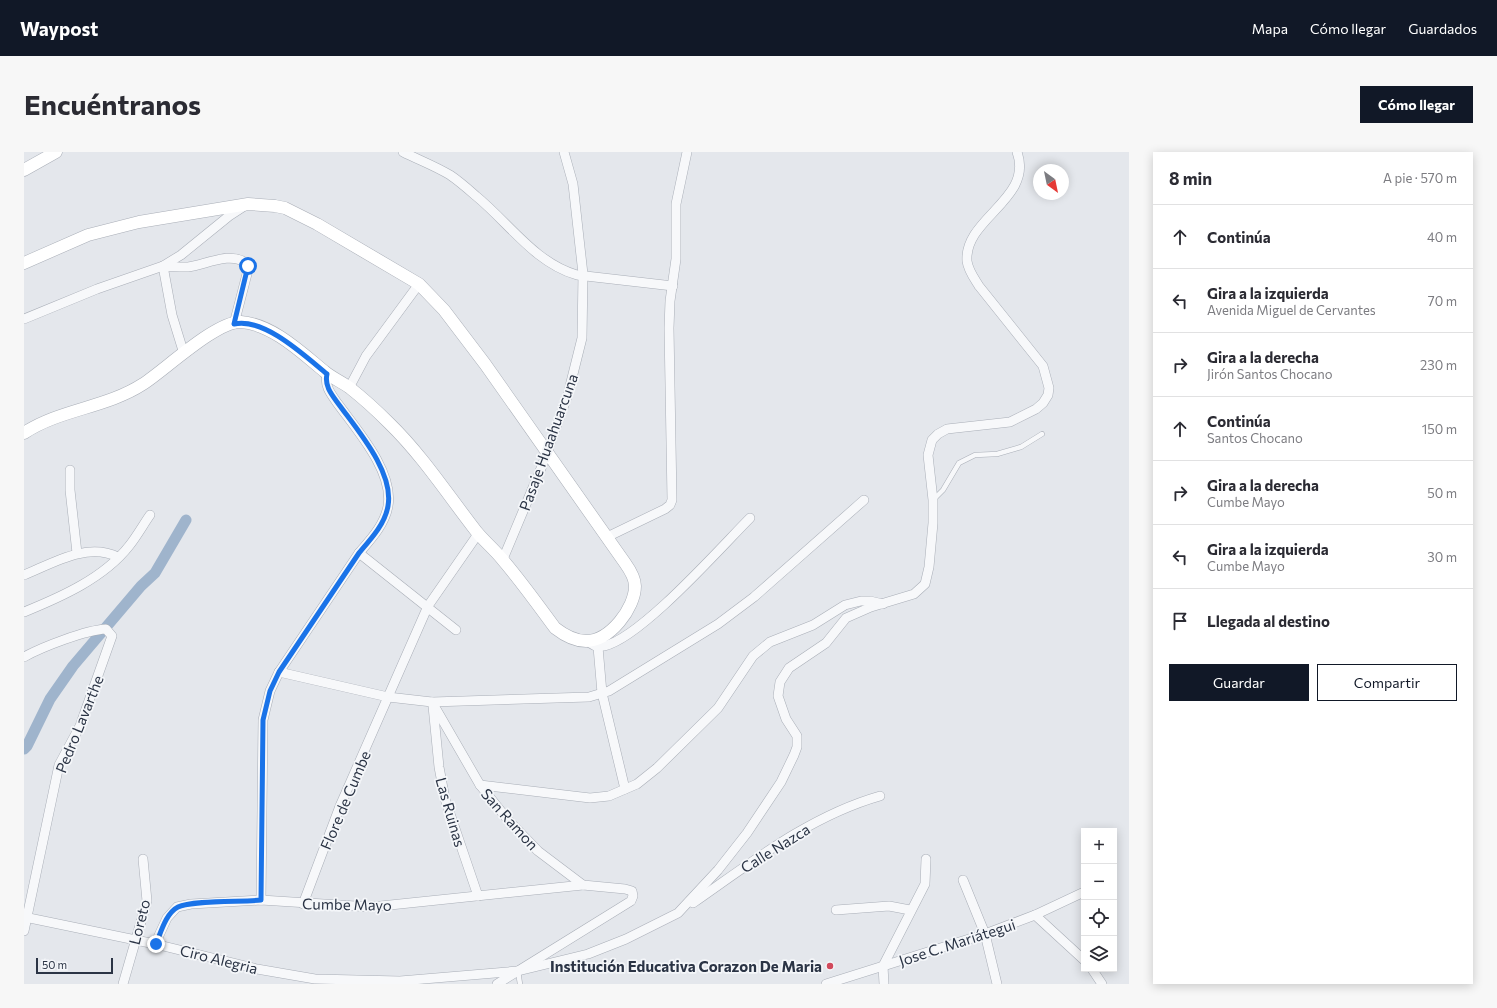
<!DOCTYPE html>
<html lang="es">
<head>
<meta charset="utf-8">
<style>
	body { margin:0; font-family:Commissioner,sans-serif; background:#f7f7f7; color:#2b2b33 }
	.controls { position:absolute; right:12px; bottom:12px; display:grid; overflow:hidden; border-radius:0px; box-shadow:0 2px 10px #0003 }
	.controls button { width:36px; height:36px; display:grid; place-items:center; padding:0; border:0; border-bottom:1px solid #e1e1e2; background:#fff; color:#2b2b33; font:20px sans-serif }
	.compass { position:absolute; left:1009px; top:12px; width:36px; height:36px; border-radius:50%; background:#fff; box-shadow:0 2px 10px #0003; rotate:147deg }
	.scale { position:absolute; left:12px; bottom:10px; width:77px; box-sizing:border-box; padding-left:4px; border:2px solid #2b3445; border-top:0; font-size:11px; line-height:14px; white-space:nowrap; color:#2b3445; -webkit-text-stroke:3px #f4f6f9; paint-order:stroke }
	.stop { position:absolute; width:12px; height:12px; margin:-9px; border:3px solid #1a73e8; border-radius:50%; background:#fff }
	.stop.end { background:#1a73e8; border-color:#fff; box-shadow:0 1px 4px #0008 }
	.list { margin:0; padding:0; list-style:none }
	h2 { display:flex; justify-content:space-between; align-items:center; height:52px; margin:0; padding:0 16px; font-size:17px }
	h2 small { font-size:13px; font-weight:400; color:#7c7c81 }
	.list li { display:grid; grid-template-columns:26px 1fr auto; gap:12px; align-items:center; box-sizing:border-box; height:64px; padding:0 16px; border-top:1px solid #e1e1e2 }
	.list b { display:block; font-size:15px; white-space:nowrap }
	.list p { margin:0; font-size:13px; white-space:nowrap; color:#7c7c81 }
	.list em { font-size:13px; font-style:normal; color:#7c7c81 }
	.actions { display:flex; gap:8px; padding:12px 16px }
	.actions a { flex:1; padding:9px 0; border:1px solid #111827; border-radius:0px; text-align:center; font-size:14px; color:#111827 }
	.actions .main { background:#111827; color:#fff }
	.icon { flex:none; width:22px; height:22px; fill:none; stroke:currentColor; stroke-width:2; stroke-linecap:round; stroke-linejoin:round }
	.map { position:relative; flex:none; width:1105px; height:832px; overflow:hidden; border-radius:0px }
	header { display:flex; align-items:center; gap:24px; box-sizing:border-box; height:56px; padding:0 20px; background:#111827; color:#fff }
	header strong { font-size:19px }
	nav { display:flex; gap:22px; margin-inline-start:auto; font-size:14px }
	.intro { display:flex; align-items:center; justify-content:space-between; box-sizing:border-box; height:96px; padding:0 24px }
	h1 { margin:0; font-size:28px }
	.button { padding:10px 18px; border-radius:0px; background:#111827; color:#fff; font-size:14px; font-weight:700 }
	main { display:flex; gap:24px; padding:0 24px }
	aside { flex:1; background:#fff; border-radius:0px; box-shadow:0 2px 10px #0003 }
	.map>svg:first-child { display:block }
</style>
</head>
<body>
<header>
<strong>Waypost</strong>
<nav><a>Mapa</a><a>Cómo llegar</a><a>Guardados</a></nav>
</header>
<div class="intro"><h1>Encuéntranos</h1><a class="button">Cómo llegar</a></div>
<main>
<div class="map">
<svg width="1105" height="832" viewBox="0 0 1105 832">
	<rect width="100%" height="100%" fill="#e4e7ec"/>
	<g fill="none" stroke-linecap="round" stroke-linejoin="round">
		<!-- canal -->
		<path stroke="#9fb4cc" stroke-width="11" d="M0,597L3,594L26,547L49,514L117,434L131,421L162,368"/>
		<defs>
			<g id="lane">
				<path d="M909,348L919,338L935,311L951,303L973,302L997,295L1018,282"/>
				<path d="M494,819L496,832"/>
			</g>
			<g id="street">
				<path d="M379,0C395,8 411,14 426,23C435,29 444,37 452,44C485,71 511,111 553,123L649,134"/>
				<path d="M0,167L73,137L139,114L157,103L205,64L222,53"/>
				<path d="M160,202L148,163L139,114C147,115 156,115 164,115C181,113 206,99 222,111L224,118L210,172"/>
				<path d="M325,236L342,204L395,132"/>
				<path d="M46,318V338L53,401"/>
				<path d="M583,385L641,357L646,353L648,348L645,176L646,149L652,107V52L663,0"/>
				<path d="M335,401L432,478"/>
				<path d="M479,407L518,314L544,242L558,186L559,122L549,32L540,0"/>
				<path d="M0,423C29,411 63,390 94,405"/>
				<path d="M0,460C37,445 80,426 105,394C113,384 119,373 126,363"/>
				<path d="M563,489C569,493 573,496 580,494C617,486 697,395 726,366"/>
				<path d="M574,495L578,541L601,637"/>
				<path d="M0,505C18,495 62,478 82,477L88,484L56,574L35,613L0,779"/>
				<path d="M255,520L364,545L408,550L565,545L585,539L694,472L730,445L840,348"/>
				<path d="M408,550L456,633L484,668L514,699L559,733L601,737L608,739L609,744L607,749L473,832"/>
				<path d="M409,554L415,615L421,647L454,744"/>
				<path d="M456,633L566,646L585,644L613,632L633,616L694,556L729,504L746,490L789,473L821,453L837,449H846L859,452"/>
				<path d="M939,728L961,782L973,832"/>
				<path d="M237,748L239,568L246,539L255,520L335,401C347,387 361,372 364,354C370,320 333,278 314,252C307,242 300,234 303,222"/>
				<path d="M669,751C728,710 786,664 856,644"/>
				<path d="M279,752L316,654L404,454L454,382"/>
				<path d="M812,758L865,754L886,758"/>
				<path d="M1011,763L1060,808"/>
				<path d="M0,765L131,792L233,817L291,827L376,829L494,819L564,802L602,787L654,761L694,718L723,681L757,630L770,603L773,595V584L762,567L754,544L756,530L765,516L802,491L822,466L847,455L890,442L901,432L905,415L909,371V348L904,303L908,288L914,282L923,277L986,270L1012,257L1019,251L1024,243L1025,236L1019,214L955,134C950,126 944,118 943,109C940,66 1010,47 993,0"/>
				<path d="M131,792L143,766L153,755L167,752L237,748L347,755L559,733"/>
				<path d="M1068,817L1078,832"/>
				<path d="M99,832L123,749L119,707"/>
				<path d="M802,832L961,782L1011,763L1060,740"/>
				<path d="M860,832L859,814L901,732L902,707"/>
			</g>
			<g id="secondary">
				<path d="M0,18L32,0"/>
				<path d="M0,111L64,83L115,70L224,52L251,54L261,56L293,72L395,132L420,158L461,212L601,411C606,418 611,426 611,434C611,456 586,489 562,489C550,489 540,483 531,476C514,453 497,429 478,407C470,397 460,389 452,379C424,343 398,303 365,271C353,259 340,247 326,236C318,230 308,226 300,219C278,201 248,172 217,170C192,169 141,218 119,232C82,256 36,257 0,281"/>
			</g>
		</defs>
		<!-- lane casing -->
		<use href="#lane" stroke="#a9aeb7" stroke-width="5.5"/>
		<!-- street casing -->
		<use href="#street" stroke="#a9aeb7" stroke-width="10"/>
		<!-- secondary casing -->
		<use href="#secondary" stroke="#a9aeb7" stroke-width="13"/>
		<!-- lane -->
		<use href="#lane" stroke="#f7f8fa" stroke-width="4.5"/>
		<!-- street -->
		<use href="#street" stroke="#f7f8fa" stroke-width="9"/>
		<!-- secondary -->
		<use href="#secondary" stroke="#fff" stroke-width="12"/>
	</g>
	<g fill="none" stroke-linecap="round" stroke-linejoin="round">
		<!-- route -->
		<path stroke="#1a73e8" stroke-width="5" d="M132,792C137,780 142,761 154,755C168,748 219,750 237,748L239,568L246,539L255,520L335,401C347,387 361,372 364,354C370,321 335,280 316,254C309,244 300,235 303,222C281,204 240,165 210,172L224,114"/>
	</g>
	<!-- markers -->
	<circle fill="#d1495b" stroke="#f4f6f9" stroke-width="1.5" cx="806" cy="814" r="4"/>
	<g text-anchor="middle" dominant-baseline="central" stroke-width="3.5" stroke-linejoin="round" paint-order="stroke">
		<!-- street labels -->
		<g font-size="15" fill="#2b3445" stroke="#f4f6f9">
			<text transform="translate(524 290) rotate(-70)">Pasaje Huaahuarcuna</text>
			<text transform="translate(55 572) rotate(-68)">Pedro Lavarthe</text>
			<text transform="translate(321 648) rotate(-67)">Flore de Cumbe</text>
			<text transform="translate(427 660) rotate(74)">Las Ruinas</text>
			<text transform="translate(486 667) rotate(48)">San Ramon</text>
			<text transform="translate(751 696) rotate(-32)">Calle Nazca</text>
			<text transform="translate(323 752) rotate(1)">Cumbe Mayo</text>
			<text transform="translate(115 770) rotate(-76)">Loreto</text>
			<text transform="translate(933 790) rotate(-18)">Jose C. Mariátegui</text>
			<text transform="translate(195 807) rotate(14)">Ciro Alegria</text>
		</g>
		<!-- poi labels -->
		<g font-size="15" font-weight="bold" fill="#2b3445" stroke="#f4f6f9" text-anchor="end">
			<text x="798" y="814">Institución Educativa Corazon De Maria</text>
		</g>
	</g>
</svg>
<div class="controls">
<button>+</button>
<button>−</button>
<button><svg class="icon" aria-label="locate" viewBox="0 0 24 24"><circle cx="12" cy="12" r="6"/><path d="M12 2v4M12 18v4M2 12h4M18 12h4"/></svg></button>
<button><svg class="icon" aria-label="layers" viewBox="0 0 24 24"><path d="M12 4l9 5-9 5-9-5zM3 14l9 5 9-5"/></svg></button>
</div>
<svg class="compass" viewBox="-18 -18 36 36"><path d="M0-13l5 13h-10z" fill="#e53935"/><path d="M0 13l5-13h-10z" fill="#7c7c81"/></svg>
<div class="scale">50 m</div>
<div class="stop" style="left:224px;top:114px"></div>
<div class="stop end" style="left:132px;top:792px"></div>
</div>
<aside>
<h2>8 min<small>A pie · 570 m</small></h2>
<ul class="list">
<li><svg class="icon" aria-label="ahead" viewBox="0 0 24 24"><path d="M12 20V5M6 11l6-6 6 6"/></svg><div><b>Continúa</b></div><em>40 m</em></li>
<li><svg class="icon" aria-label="left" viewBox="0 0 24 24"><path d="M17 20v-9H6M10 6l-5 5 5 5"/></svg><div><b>Gira a la izquierda</b><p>Avenida Miguel de Cervantes</p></div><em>70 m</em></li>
<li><svg class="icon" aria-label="right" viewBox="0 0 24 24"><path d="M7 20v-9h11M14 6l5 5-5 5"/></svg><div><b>Gira a la derecha</b><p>Jirón Santos Chocano</p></div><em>230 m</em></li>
<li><svg class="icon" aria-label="ahead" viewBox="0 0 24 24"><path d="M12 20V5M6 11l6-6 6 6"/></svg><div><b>Continúa</b><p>Santos Chocano</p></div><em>150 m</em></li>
<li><svg class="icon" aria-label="right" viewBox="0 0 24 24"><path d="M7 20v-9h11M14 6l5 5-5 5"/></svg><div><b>Gira a la derecha</b><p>Cumbe Mayo</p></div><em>50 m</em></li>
<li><svg class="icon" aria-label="left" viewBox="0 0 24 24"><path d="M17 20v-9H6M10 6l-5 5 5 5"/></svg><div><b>Gira a la izquierda</b><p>Cumbe Mayo</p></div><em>30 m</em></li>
<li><svg class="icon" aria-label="arrive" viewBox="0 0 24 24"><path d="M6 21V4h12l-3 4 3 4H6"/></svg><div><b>Llegada al destino</b></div></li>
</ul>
<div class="actions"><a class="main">Guardar</a><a>Compartir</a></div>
</aside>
</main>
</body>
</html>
